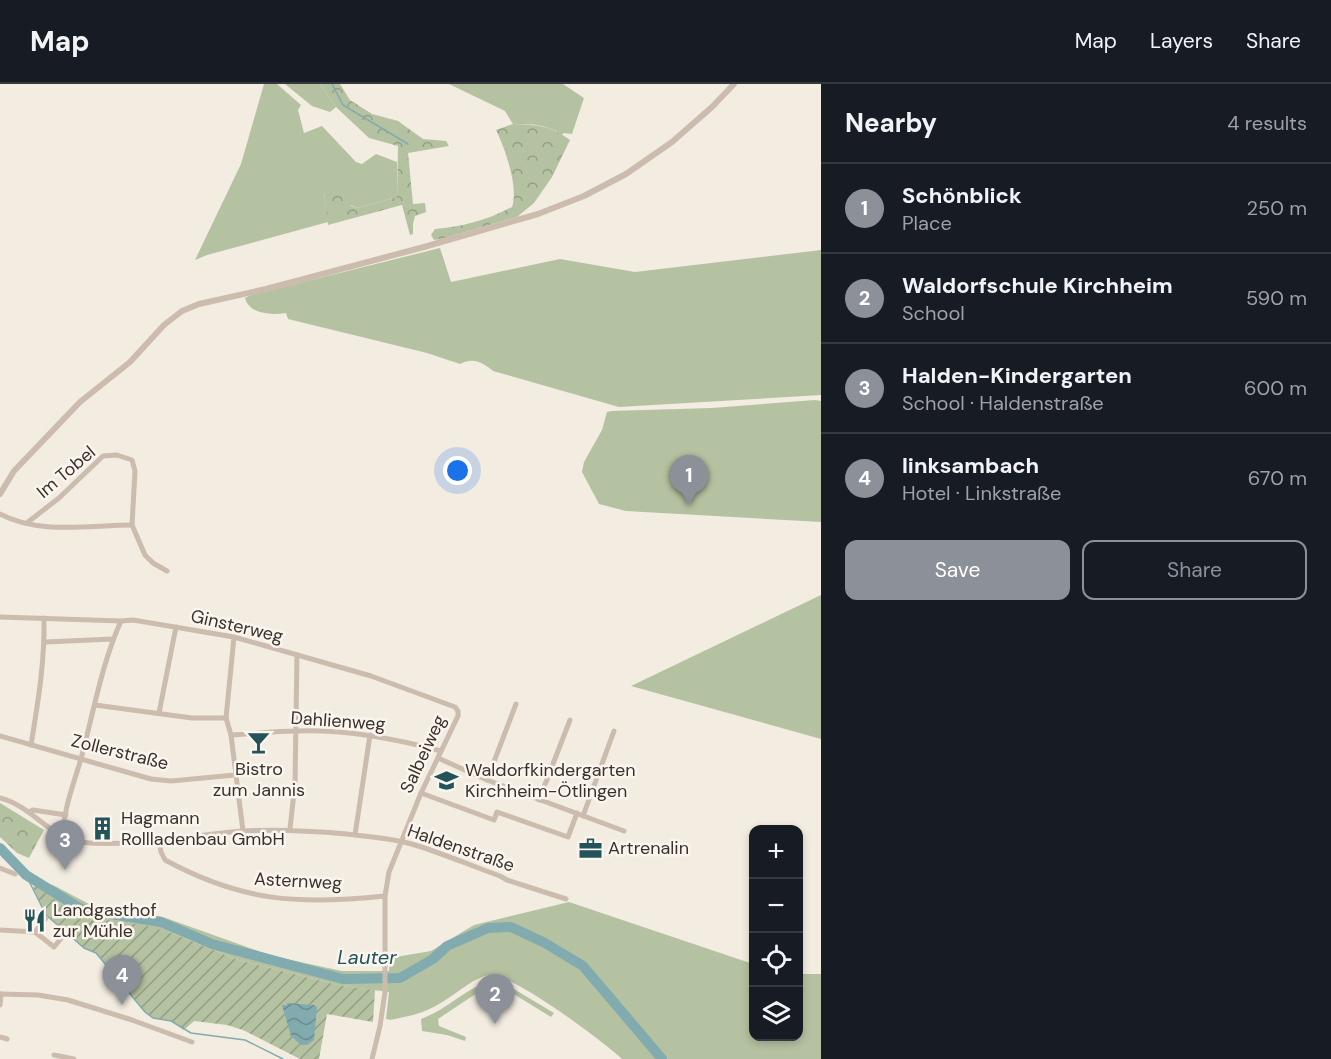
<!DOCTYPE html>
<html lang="en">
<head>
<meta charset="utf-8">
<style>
	body { margin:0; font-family:"DM Sans",sans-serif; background:#20242c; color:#f1f3f6 }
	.controls { position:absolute; right:18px; bottom:18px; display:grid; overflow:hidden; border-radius:12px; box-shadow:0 3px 9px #0003 }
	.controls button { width:54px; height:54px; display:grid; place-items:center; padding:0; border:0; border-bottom:2px solid #363941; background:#171b24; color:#f1f3f6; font:30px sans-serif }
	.you { position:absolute; left:458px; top:387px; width:21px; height:21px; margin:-15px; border:4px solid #fff; border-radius:50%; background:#1a73e8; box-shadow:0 0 0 9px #1a73e833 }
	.badge { display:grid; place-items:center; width:39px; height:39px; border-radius:50%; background:#8c9099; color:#fff; font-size:20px; font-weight:700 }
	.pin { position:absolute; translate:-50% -50px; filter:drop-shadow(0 2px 3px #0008) }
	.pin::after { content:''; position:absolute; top:32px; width:21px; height:18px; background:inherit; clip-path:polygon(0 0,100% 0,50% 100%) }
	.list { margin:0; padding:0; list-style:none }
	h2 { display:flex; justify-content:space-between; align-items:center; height:78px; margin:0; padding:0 24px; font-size:26px }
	h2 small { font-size:20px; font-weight:400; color:#9ea1a6 }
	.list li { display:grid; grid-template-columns:39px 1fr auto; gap:18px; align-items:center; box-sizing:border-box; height:90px; padding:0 24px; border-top:2px solid #363941 }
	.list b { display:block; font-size:22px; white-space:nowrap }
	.list p { margin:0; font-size:20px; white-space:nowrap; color:#9ea1a6 }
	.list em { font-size:20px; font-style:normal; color:#9ea1a6 }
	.actions { display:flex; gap:12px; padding:18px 24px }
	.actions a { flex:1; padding:14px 0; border:2px solid #8c9099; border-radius:12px; text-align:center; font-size:21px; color:#8c9099 }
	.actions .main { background:#8c9099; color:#fff }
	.icon { flex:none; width:33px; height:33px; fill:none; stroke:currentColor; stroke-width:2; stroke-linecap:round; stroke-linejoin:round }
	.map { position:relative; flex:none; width:821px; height:975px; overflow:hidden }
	header { display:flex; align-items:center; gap:36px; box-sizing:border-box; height:84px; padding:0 30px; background:#171b24; border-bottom:2px solid #363941 }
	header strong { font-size:28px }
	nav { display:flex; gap:33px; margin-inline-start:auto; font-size:21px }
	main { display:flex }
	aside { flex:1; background:#171b24 }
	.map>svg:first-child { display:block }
</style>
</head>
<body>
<header>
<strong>Map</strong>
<nav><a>Map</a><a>Layers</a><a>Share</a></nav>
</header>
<main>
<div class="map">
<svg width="821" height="975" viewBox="0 0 821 975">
	<defs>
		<pattern id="forest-crowns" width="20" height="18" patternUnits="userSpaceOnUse" patternTransform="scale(1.5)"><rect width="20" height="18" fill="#b5c2a1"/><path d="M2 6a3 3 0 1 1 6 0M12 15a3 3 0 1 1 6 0" fill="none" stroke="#949e83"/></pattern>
		<pattern id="garden-furrows" width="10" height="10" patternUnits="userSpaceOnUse" patternTransform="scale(1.5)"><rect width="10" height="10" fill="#b5c2a1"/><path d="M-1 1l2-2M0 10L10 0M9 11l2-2" fill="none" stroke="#949e83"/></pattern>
		<pattern id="water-waves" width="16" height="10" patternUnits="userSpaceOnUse" patternTransform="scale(1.5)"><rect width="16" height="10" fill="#81abaf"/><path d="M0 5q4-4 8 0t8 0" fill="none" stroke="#6b8c8f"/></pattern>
	</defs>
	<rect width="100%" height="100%" fill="#f3ece1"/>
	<!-- grass -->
	<g fill="#b5c2a1">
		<path d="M264,0H277L301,21L298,26L304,49L322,42L356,78L362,80L376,70L397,78V113L357,124L324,109L328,138L207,171L195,176L241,80Z"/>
		<path d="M285,0H320L336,23L330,28L312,22Z"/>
		<path d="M449,0H563L584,14L572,50L564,49L562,51C547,40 532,40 513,40L505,27Z"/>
		<path d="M440,164L451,198L560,175L635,188L821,166V311L619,323L493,287C483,278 473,273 460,280L427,269L288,235L286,229C271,231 250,231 245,214L251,211Z"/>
		<path d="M815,316L821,317V438L626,427L599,420L582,388L584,378L602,346L607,328L611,327L712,324Z"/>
		<path d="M821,511V655L631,602Z"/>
		<path d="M33,798L53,801L89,820L163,833L272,872L342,887H389L390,874L431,867L474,841L569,818L753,880L754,952H798L799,890H821V975H622C603,957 514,891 491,891C476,891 453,913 439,920C429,926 416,931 404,933C398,934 393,937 386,935L389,908L342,902L238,876L172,849L96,835L69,825L36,802Z"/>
		<path d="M489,897L507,901L554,929L551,933L507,906L486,903L438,935L439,942L466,953L465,957L447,951L422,947L421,935C446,926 464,906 489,897Z"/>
	</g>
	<!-- forest -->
	<g fill="url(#forest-crowns)">
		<path d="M320,0H340L350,16L372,30L398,37L423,55L446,57L449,62L408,69L413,120L425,119L426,128L415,132L413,140V150L410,151L402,121L328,141L324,109L327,104L339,100L346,105L351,122L357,124L397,113L398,62L369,54L336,23Z"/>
		<path d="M513,40C538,41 549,41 570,56L552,93L534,119L517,133L441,155L434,156L431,151L435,145C462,143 488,136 512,123C519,104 505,64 496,46Z"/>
		<path d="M0,719L44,746L29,774L17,769L0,753Z"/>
	</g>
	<!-- garden -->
	<path fill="url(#garden-furrows)" d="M36,802L69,825L96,835L143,841L172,849L238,876L342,902L375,906L373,938L327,930L319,975H300L243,946L227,941L194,937L184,946L171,937L153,934L145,928L96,869L84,864L46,831L33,803Z"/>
	<!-- water -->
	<path fill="url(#water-waves)" d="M287,919L314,921L317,923L314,956L307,961H301L291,952L282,921H287Z"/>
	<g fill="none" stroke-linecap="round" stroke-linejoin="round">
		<!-- stream -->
		<g stroke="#81abaf" stroke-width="1.5">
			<path d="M332,0L343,21L408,60"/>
			<path d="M26,791L46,831L84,864L96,869L145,928L153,934L171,937L191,949L245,956L283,975"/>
		</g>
		<!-- river -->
		<path stroke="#81abaf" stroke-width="10" d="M0,764L26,791L81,825L161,838L212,860L343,895L400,894L433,875L447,862L488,844L511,843L545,859L583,882L662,975"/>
		<!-- minor -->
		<g stroke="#cbbcad" stroke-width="5">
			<path d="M0,430C39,451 89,441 132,441"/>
			<path d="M28,438L59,414L103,372L117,371L132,376L135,387L132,441L145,471L153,479L167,487"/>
			<path d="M0,533L121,537L133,536L234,553L371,592L455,623L458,627V632L421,709L389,788L385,812V908L380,942L372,975"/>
			<path d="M234,553L226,634L231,651L243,747"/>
			<path d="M45,558L113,555"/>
			<path d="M95,621L192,634H226"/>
			<path d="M159,629L176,543"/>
			<path d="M231,651C253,650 274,647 296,647C345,645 393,654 441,667"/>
			<path d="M0,652L151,695L171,697L235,691"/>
			<path d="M31,661C38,618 45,577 44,534"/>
			<path d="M438,674L487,696L516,620"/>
			<path d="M487,696L624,747"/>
			<path d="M421,709L494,736L497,728L568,753L577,729"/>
			<path d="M0,714C30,721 51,754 79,758C131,764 191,751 243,747C278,745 312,747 347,750C370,753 393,754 415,761C444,770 472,782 500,792L507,796L566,815"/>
			<path d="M539,716L570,636"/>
			<path d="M29,728L33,726L66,731"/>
			<path d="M583,732L614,647"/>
			<path d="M290,745L295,699L297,571"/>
			<path d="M355,751L370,651"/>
			<path d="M63,752C63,725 75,697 82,671C94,626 102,579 121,537"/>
			<path d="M159,757L161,768L165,776C243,818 298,821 385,812"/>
			<path d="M0,784L15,790"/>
			<path d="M0,846L35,848L54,863L63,852"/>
			<path d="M35,848L46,834"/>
			<path d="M0,910L38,911L68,916L132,936L192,958"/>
			<path d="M0,921L1,910"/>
			<path d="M0,953L7,955"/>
			<path d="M54,971L74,975"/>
		</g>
		<!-- tertiary -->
		<path stroke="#cbbcad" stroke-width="6" d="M0,410L14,387L80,318L130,278L164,241L182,227L199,220L266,205L424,163L538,130L584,112L626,90L672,58L712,23L734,0"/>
	</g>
	<!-- icons -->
	<defs>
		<symbol id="bar-bare" viewBox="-9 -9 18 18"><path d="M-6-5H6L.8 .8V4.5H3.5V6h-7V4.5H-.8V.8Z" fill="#22545a" stroke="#faf5ee" stroke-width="2.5" paint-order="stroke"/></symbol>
		<symbol id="school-bare" viewBox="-9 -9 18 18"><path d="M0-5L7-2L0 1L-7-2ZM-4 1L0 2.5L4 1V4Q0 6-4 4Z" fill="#22545a" stroke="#faf5ee" stroke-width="2.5" paint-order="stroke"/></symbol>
		<symbol id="building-bare" viewBox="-9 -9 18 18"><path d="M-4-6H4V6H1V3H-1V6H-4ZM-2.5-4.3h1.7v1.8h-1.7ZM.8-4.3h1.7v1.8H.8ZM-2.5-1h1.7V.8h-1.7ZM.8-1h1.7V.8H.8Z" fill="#22545a" stroke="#faf5ee" stroke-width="2.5" paint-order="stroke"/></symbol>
		<symbol id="office-bare" viewBox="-9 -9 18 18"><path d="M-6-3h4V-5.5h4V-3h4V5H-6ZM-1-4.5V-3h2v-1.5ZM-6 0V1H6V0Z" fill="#22545a" stroke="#faf5ee" stroke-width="2.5" paint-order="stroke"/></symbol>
		<symbol id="restaurant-bare" viewBox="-9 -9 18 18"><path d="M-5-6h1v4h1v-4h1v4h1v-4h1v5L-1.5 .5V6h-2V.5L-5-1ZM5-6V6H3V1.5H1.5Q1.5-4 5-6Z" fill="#22545a" stroke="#faf5ee" stroke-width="2.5" paint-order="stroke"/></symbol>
	</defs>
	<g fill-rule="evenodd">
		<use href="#bar-bare" x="242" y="642" width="33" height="33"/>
		<use href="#school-bare" x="430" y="680" width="33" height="33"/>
		<use href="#building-bare" x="86" y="728" width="33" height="33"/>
		<use href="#office-bare" x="574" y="748" width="33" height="33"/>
		<use href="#restaurant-bare" x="18" y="820" width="33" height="33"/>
	</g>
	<g text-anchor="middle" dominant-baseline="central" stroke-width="5" stroke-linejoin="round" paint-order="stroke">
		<!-- street labels -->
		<g font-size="18" fill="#3a312b" stroke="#faf5ee">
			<text transform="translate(66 388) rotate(-40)">Im Tobel</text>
			<text transform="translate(237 542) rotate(13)">Ginsterweg</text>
			<text transform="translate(338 637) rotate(4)">Dahlienweg</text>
			<text transform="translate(120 668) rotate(14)">Zollerstraße</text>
			<text transform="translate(423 670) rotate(-65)">Salbeiweg</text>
			<text transform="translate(461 764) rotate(19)">Haldenstraße</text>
			<text transform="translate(298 797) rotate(3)">Asternweg</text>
		</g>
		<!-- poi labels -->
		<g font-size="18" fill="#3a312b" stroke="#faf5ee" text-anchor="start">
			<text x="259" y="685" text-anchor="middle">Bistro<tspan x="259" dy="21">zum Jannis</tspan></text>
			<text x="465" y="686">Waldorfkindergarten<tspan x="465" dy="21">Kirchheim-Ötlingen</tspan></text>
			<text x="121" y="734">Hagmann<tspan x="121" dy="21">Rollladenbau GmbH</tspan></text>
			<text x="608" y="764">Artrenalin</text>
			<text x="53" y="826">Landgasthof<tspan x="53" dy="21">zur Mühle</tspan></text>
		</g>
		<!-- water labels -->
		<g font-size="20" font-style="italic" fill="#22545a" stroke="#faf5ee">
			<text x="367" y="873">Lauter</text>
		</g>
	</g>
</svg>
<div class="controls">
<button>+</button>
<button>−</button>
<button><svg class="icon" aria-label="locate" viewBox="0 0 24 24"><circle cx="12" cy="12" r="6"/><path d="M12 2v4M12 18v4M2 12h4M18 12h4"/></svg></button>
<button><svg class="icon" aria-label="layers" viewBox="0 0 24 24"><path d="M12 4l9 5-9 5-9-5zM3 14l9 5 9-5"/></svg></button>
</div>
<div class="you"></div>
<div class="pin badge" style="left:689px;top:421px">1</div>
<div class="pin badge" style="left:495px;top:940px">2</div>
<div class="pin badge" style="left:65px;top:786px">3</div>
<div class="pin badge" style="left:122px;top:921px">4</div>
</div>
<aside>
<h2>Nearby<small>4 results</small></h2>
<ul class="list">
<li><span class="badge">1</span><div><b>Schönblick</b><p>Place</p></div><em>250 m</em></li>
<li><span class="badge">2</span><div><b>Waldorfschule Kirchheim</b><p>School</p></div><em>590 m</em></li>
<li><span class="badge">3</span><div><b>Halden-Kindergarten</b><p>School · Haldenstraße</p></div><em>600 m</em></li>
<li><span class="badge">4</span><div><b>linksambach</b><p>Hotel · Linkstraße</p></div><em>670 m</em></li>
</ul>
<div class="actions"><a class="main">Save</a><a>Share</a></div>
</aside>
</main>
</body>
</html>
